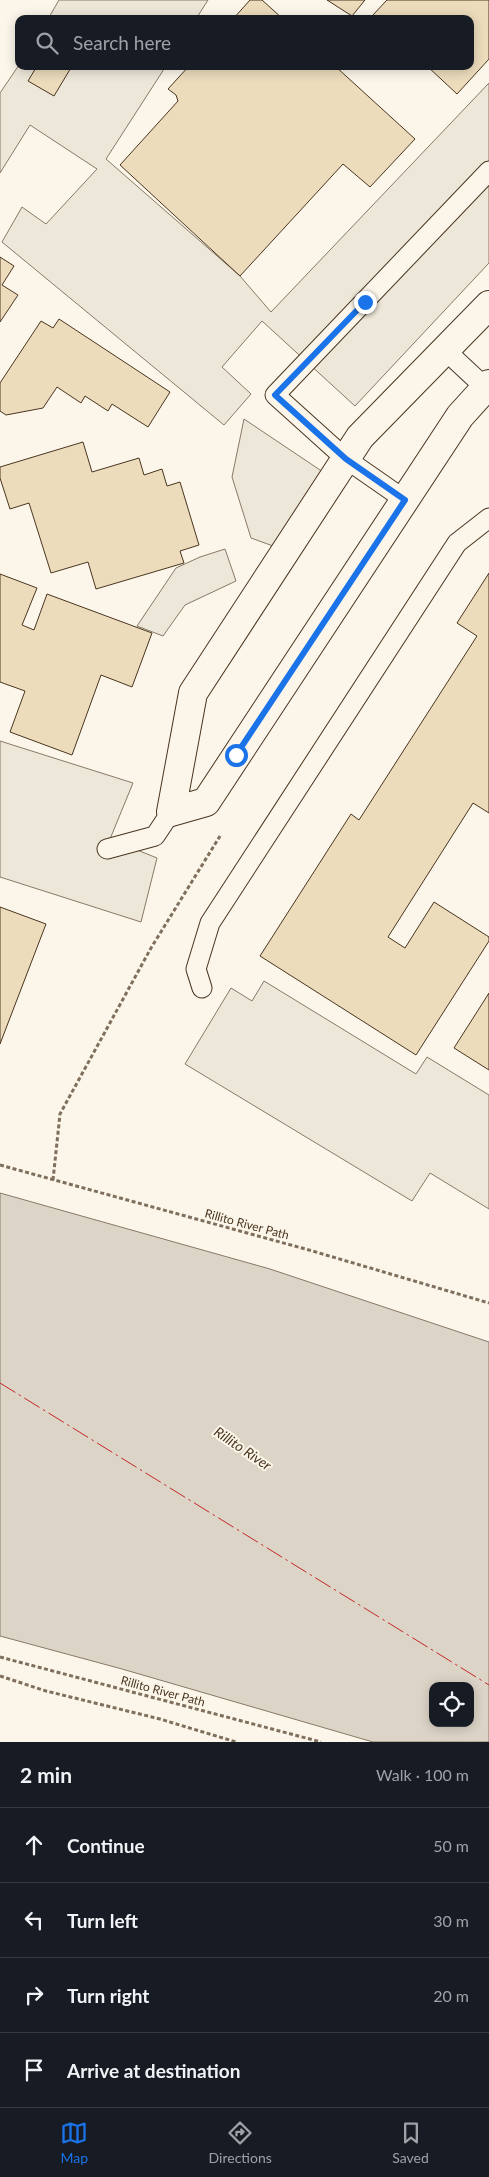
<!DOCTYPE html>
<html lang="en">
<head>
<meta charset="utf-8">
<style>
	body { margin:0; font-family:Lato,sans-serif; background:#20242c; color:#f1f3f6 }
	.controls { position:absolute; right:15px; bottom:15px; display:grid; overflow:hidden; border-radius:10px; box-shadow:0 2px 12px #0003 }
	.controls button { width:45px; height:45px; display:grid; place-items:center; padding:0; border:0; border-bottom:1px solid #363941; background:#171b24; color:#f1f3f6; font:25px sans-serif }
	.stop { position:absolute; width:15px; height:15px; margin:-11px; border:4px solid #1a73e8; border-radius:50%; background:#fff }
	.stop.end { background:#1a73e8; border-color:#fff; box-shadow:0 1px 5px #0008 }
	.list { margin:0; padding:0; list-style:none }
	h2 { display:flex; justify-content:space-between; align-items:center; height:65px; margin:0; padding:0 20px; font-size:21px }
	h2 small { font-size:16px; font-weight:400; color:#9ea1a6 }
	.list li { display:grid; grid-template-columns:32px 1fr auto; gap:15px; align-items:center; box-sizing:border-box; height:75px; padding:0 20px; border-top:1px solid #363941 }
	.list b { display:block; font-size:19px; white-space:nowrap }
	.list em { font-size:16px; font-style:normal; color:#9ea1a6 }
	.icon { flex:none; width:28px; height:28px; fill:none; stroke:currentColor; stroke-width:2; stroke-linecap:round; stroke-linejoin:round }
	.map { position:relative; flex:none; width:489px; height:1742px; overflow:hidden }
	.search { position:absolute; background:#171b24; box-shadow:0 2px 12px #0003; left:15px; right:15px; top:15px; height:55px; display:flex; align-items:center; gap:12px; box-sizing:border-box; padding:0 18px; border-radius:10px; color:#9ea1a6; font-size:19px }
	.sheet { height:365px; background:#171b24 }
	nav { display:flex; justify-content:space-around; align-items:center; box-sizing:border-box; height:70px; border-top:1px solid #363941; background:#171b24; font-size:14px; color:#9ea1a6 }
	nav a { display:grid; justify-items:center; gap:2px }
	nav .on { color:#1a73e8 }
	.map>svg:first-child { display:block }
</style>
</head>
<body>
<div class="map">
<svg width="489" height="1742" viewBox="0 0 489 1742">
	<rect width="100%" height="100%" fill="#fbf6e9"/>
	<!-- parking -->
	<g fill="#ede7d9" stroke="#887966">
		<path d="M59,0H208L196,19H48Z"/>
		<path d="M19,65L166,66L106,159L240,276L271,312L489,83V263L355,406L262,321L222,367L251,394L224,425L2,242L22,207L46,224L97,169L30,125L0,173V93Z"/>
		<path d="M244,419L323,472L273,546L251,538L232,477Z"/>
		<path d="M225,549L236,581L185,605L163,636L137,626L176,568L200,557Z"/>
		<path d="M0,741L133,783L110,839L157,858L141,922L0,877Z"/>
		<path d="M264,981L416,1074L427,1057L489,1095V1209L430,1173L412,1201L185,1064L231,988L252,1001Z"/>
	</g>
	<!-- water -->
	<path fill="#dcd4c6" stroke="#887966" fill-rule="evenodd" d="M0,1193L270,1269L489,1342V1742H373L122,1669L0,1636ZM433,1686H470V1723H433Z"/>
	<!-- building -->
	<g fill="#ecdcbc" stroke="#4a3520">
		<path d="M250,0H262L283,19H233Z"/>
		<path d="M327,0H365L352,16Z"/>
		<path d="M387,0H489V59L457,94L427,66H470V19H374L372,16Z"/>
		<path d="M37,66H72L54,96L28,81Z"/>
		<path d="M189,66H335L415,139L370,187L343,164L240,276L120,165L178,101L176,95L168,89Z"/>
		<path d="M0,257L14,266L2,285L18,295L0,322Z"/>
		<path d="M59,319L170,392L148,427L112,404L108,411L85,396L81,403L57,387L43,408L6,415L0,411V383L41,321L53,328Z"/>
		<path d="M83,442L92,472L139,458L144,475L162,469L167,486L180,482L199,545L180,551L184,563L96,589L88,562L51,573L29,503L10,509L0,478V467Z"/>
		<path d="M489,573V813L473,803L388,937L405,948L434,902L489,937V941L416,1055L260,956L351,814L359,820L477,636L457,623Z"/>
		<path d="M0,574L37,588L22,625L34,630L47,594L152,633L132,687L101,675L72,755L10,732L25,691L0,682Z"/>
		<path d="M0,907L46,924L0,1044Z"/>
		<path d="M489,993V1070L454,1048Z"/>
	</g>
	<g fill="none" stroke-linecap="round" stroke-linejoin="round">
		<defs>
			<g id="service">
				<path d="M445,350L489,391"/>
				<path d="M405,500L346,459L275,395L489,171"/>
				<path d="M107,849L155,836L171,812"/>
				<path d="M202,988L196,969L210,923L457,543L489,518"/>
			</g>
			<path id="minor" d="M489,305L360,437L193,693L171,812L206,802L460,416L489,384"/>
		</defs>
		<!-- service casing -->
		<use href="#service" stroke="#4a3520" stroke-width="21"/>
		<!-- minor casing -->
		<use href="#minor" stroke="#4a3520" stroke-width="30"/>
		<!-- path -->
		<g stroke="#7f6f5c" stroke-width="3" stroke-dasharray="4 2.5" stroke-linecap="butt">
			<path d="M0,1165L309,1250L489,1303"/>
			<path d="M53,1180L60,1114L151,948L220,836"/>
			<path d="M0,1657L321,1742"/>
			<path d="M0,1676L46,1691L160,1719L236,1742"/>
		</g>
		<!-- service -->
		<use href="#service" stroke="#fbf6e9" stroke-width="19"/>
		<!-- minor -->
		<use href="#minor" stroke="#fbf6e9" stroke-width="28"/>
		<!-- power -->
		<path stroke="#c62828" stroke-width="1" stroke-dasharray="18 4 2.5 4" stroke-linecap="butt" d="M0,1383L489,1685"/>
	</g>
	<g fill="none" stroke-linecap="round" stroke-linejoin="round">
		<!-- route -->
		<path stroke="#1a73e8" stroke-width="6" d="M236,755L405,500L346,459L275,395L365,302"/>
	</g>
	<g text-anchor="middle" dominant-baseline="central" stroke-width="4" stroke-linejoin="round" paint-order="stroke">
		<!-- street labels -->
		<g font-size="12" fill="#4a3520" stroke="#fbf6e9">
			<text transform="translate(247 1224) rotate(15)">Rillito River Path</text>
			<text transform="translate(163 1691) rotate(15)">Rillito River Path</text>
		</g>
		<!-- water labels -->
		<g font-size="14" font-style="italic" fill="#4a3520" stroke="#fbf6e9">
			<text transform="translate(243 1448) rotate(34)">Rillito River</text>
		</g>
	</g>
</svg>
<div class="controls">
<button><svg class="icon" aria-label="locate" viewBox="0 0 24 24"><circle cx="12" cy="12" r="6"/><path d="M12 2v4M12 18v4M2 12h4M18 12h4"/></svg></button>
</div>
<div class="stop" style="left:236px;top:755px"></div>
<div class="stop end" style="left:365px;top:302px"></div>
<div class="search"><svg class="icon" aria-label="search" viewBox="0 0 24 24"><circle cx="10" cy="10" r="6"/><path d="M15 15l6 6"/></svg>Search here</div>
</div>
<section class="sheet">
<h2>2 min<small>Walk · 100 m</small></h2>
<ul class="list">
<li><svg class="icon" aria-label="ahead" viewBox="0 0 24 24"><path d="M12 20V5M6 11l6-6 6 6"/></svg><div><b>Continue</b></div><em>50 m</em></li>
<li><svg class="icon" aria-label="left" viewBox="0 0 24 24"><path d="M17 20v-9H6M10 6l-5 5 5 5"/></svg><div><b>Turn left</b></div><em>30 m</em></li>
<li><svg class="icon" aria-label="right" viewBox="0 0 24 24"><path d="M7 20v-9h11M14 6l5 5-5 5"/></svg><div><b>Turn right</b></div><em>20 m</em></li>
<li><svg class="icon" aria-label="arrive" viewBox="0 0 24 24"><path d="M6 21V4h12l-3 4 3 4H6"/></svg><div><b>Arrive at destination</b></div></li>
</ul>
</section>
<nav>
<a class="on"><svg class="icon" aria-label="map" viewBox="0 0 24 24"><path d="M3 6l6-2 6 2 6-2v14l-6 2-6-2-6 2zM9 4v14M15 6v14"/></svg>Map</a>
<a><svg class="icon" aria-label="directions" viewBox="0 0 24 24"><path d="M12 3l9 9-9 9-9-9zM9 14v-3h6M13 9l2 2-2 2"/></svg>Directions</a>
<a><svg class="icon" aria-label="saved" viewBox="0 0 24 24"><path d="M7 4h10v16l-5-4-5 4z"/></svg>Saved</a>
</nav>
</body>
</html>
